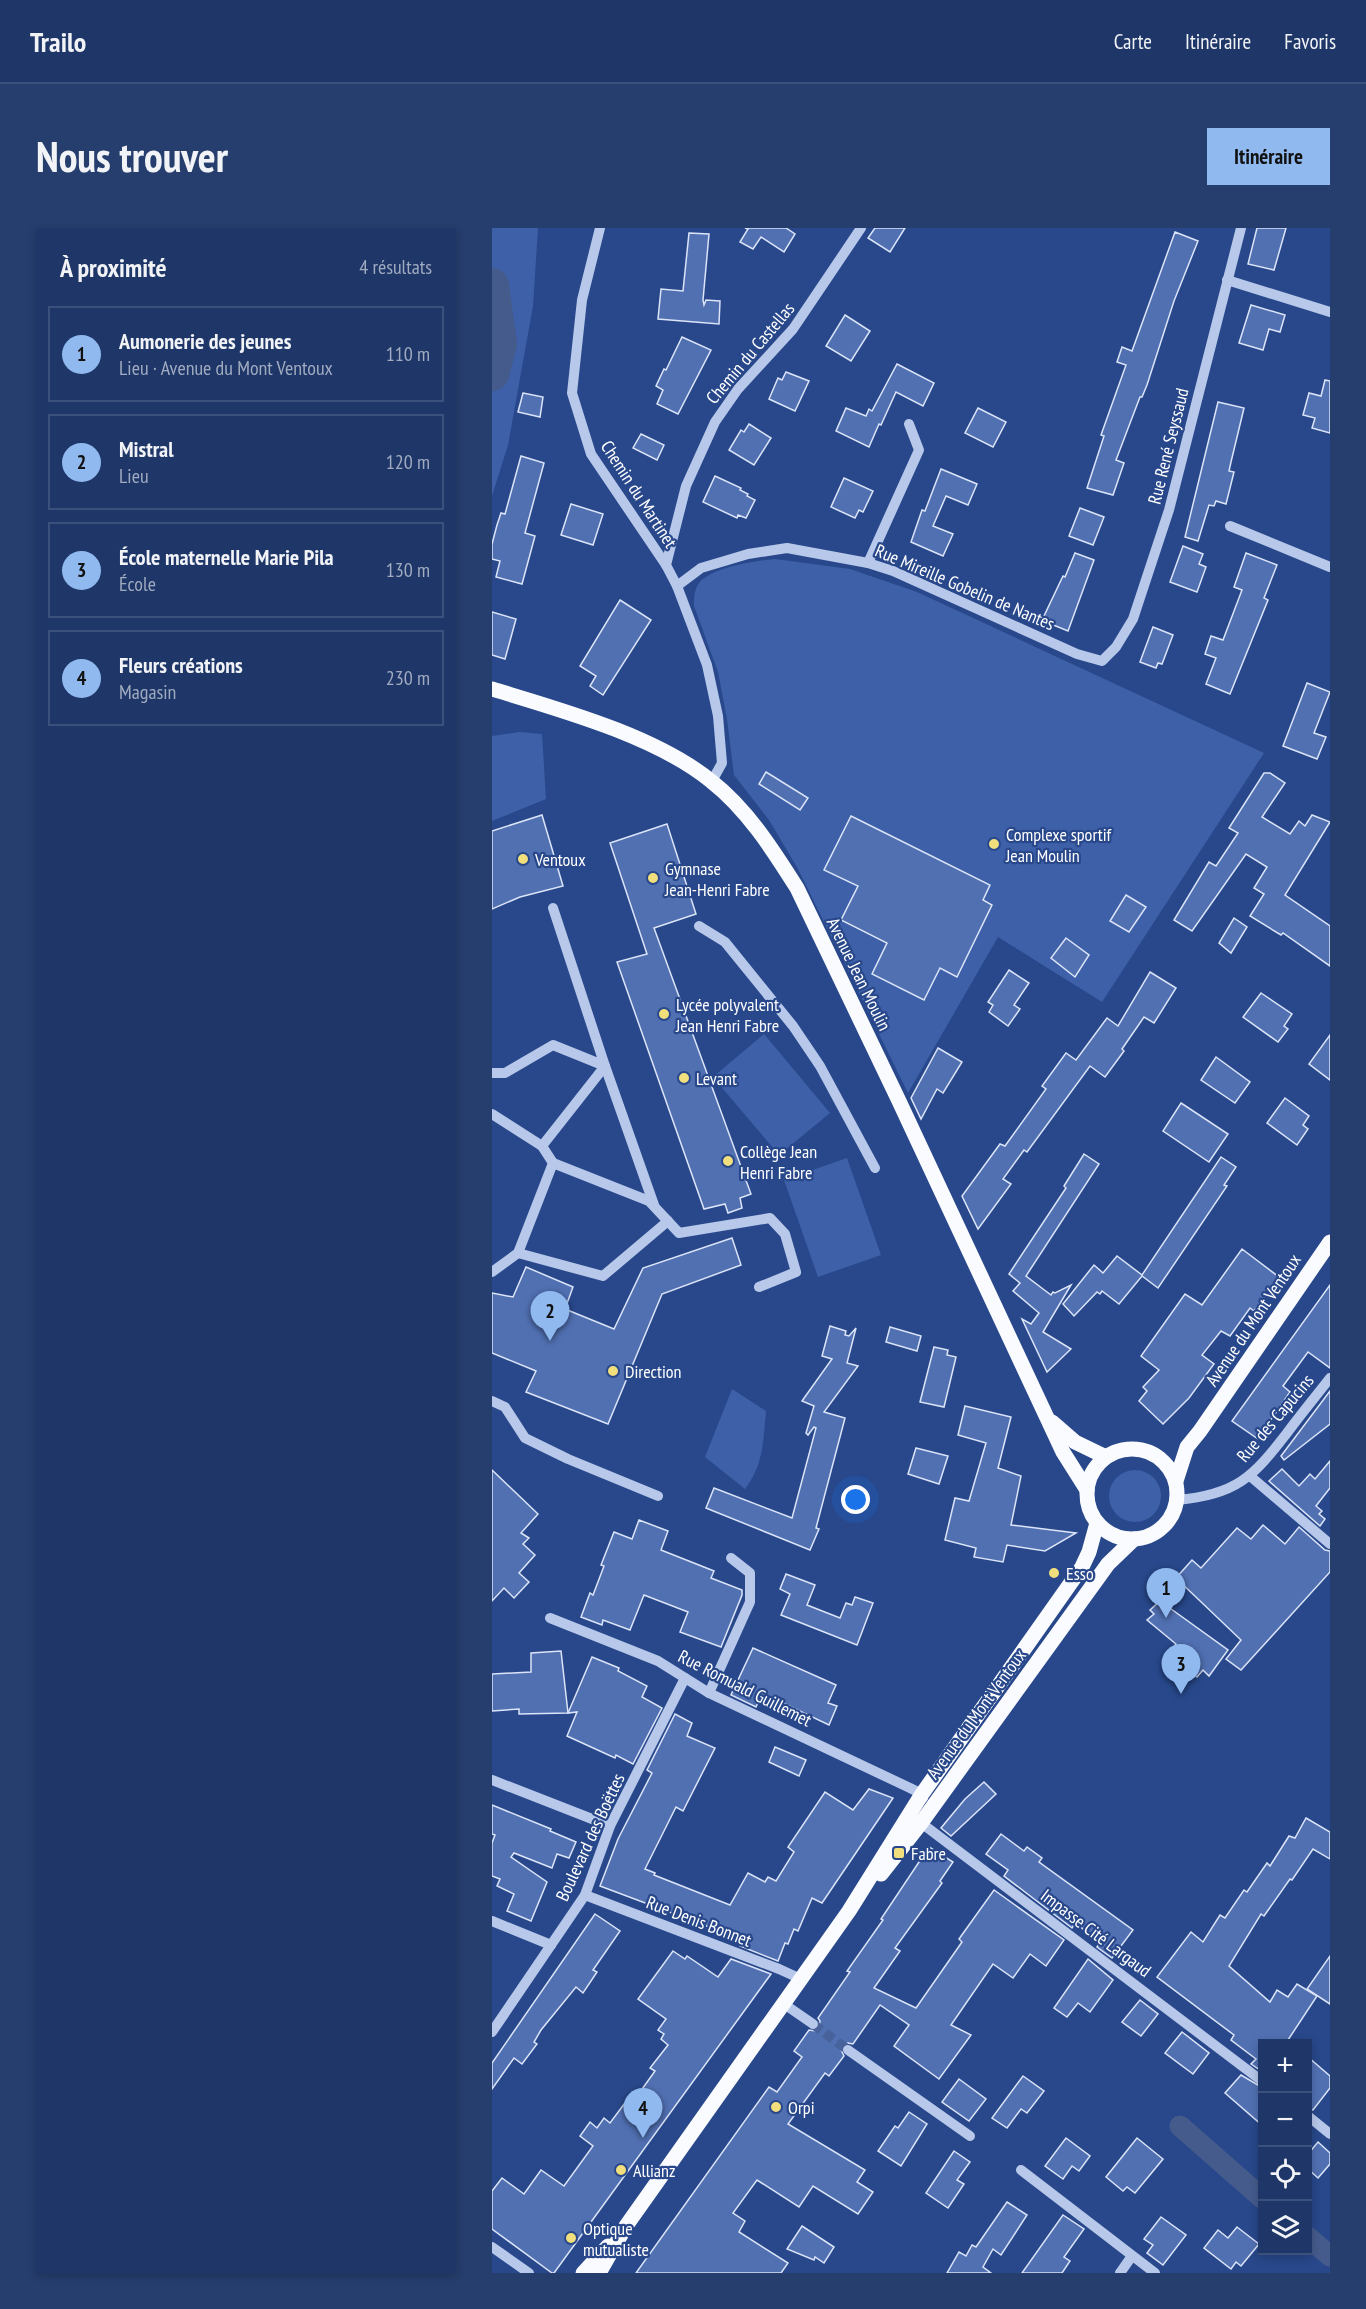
<!DOCTYPE html>
<html lang="fr">
<head>
<meta charset="utf-8">
<style>
	body { margin:0; font-family:"PT Sans Narrow",sans-serif; background:#263e6e; color:#f1f3f6 }
	.controls { position:absolute; right:18px; bottom:18px; display:grid; overflow:hidden; border-radius:0px; box-shadow:0 3px 9px #0003 }
	.controls button { width:54px; height:54px; display:grid; place-items:center; padding:0; border:0; border-bottom:2px solid #3c507c; background:#1e3668; color:#f1f3f6; font:30px sans-serif }
	.you { position:absolute; left:364px; top:1272px; width:21px; height:21px; margin:-15px; border:4px solid #fff; border-radius:50%; background:#1a73e8; box-shadow:0 0 0 9px #1a73e833 }
	.badge { display:grid; place-items:center; width:39px; height:39px; border-radius:50%; background:#90b9f0; color:#111; font-size:20px; font-weight:700 }
	.pin { position:absolute; translate:-50% -50px; filter:drop-shadow(0 2px 3px #0008) }
	.pin::after { content:''; position:absolute; top:32px; width:21px; height:18px; background:inherit; clip-path:polygon(0 0,100% 0,50% 100%) }
	.list { margin:0; padding:0; list-style:none }
	h2 { display:flex; justify-content:space-between; align-items:center; height:78px; margin:0; padding:0 24px; font-size:26px }
	h2 small { font-size:20px; font-weight:400; color:#a1abc0 }
	.list li { display:grid; grid-template-columns:39px 1fr auto; gap:18px; align-items:center; box-sizing:border-box; height:96px; margin:0 12px 12px; padding:0 12px; border:2px solid #3c507c; border-radius:0px }
	.list b { display:block; font-size:22px; white-space:nowrap }
	.list p { margin:0; font-size:20px; white-space:nowrap; color:#a1abc0 }
	.list em { font-size:20px; font-style:normal; color:#a1abc0 }
	.icon { flex:none; width:33px; height:33px; fill:none; stroke:currentColor; stroke-width:2; stroke-linecap:round; stroke-linejoin:round }
	.map { position:relative; flex:none; width:838px; height:2045px; overflow:hidden; border-radius:0px }
	header { display:flex; align-items:center; gap:36px; box-sizing:border-box; height:84px; padding:0 30px; background:#1e3668; border-bottom:2px solid #3c507c }
	header strong { font-size:28px }
	nav { display:flex; gap:33px; margin-inline-start:auto; font-size:21px }
	.intro { display:flex; align-items:center; justify-content:space-between; box-sizing:border-box; height:144px; padding:0 36px }
	h1 { margin:0; font-size:42px }
	.button { padding:15px 27px; border-radius:0px; background:#90b9f0; color:#111; font-size:21px; font-weight:700 }
	main { display:flex; gap:36px; padding:0 36px }
	aside { flex:1; background:#1e3668; border-radius:0px; box-shadow:0 3px 9px #0003 }
	.map>svg:first-child { display:block }
</style>
</head>
<body>
<header>
<strong>Trailo</strong>
<nav><a>Carte</a><a>Itinéraire</a><a>Favoris</a></nav>
</header>
<div class="intro"><h1>Nous trouver</h1><a class="button">Itinéraire</a></div>
<main>
<aside>
<h2>À proximité<small>4 résultats</small></h2>
<ul class="list">
<li><span class="badge">1</span><div><b>Aumonerie des jeunes</b><p>Lieu · Avenue du Mont Ventoux</p></div><em>110 m</em></li>
<li><span class="badge">2</span><div><b>Mistral</b><p>Lieu</p></div><em>120 m</em></li>
<li><span class="badge">3</span><div><b>École maternelle Marie Pila</b><p>École</p></div><em>130 m</em></li>
<li><span class="badge">4</span><div><b>Fleurs créations</b><p>Magasin</p></div><em>230 m</em></li>
</ul>
</aside>
<div class="map">
<svg width="838" height="2045" viewBox="0 0 838 2045">
	<rect width="100%" height="100%" fill="#28488b"/>
	<!-- green -->
	<g fill="#3d60a8">
		<path d="M0,0H46L41,78L16,217L0,268Z"/>
		<path d="M283,331L358,341L425,364L772,525L610,774L506,709L416,865L306,641L277,592L242,547L235,491L226,444L202,378C202,370 202,362 207,355C220,339 263,333 283,331Z"/>
		<path d="M27,504L50,506L54,571L0,593V508Z"/>
		<path d="M272,806L338,885L287,927L221,849Z"/>
		<path d="M355,930L389,1027L326,1049L292,952Z"/>
		<path d="M240,1161L274,1183C271,1213 272,1236 253,1261L213,1229Z"/>
		<circle cx="643" cy="1268" r="26"/>
	</g>
	<g fill="none" stroke-linecap="round" stroke-linejoin="round">
		<!-- canal -->
		<g stroke="#455b8c" stroke-width="21">
			<path d="M688,1898L770,1970"/>
			<path d="M816,2009L838,2028"/>
		</g>
		<!-- river -->
		<path stroke="#455b8c" stroke-width="34" d="M0,57L8,116L0,146"/>
	</g>
	<!-- building -->
	<g fill="#5170b2" stroke="#dbe4f8" stroke-width="1.5">
		<path d="M253,0H294L303,6L292,24L269,9L261,21L248,14L256,1Z"/>
		<path d="M383,0H413L398,24L376,10Z"/>
		<path d="M765,0H794L782,42L756,36Z"/>
		<path d="M683,4L706,13L682,73L655,157L650,169H648L624,232L632,235L621,267L595,260L596,257L612,208L609,207L634,137L625,134L630,119L640,123Z"/>
		<path d="M197,5L217,6L211,72L212,77L214,72L228,73L227,96L166,91L169,61L191,63Z"/>
		<path d="M759,77L793,87L788,104L777,101L771,122L747,115Z"/>
		<path d="M353,87L378,103L359,133L334,118Z"/>
		<path d="M190,109L219,122L186,186L165,176L171,162L164,158L172,141L174,142Z"/>
		<path d="M405,136L442,155L431,178L404,164L389,197L387,196L377,219L344,203L354,180L374,188L377,181L380,183Z"/>
		<path d="M294,144L317,153L303,183L277,171L286,150L290,152Z"/>
		<path d="M833,152L838,153V205L820,200L823,190L811,187L817,165L829,168Z"/>
		<path d="M31,165L51,169L48,189L26,184Z"/>
		<path d="M726,174L752,180L739,234L737,243L742,244L734,276L724,273L722,278L717,277L706,313L693,309Z"/>
		<path d="M486,180L514,194L501,219L473,205Z"/>
		<path d="M257,196L279,210L262,237L237,222L249,202L252,204Z"/>
		<path d="M149,206L172,217L165,232L141,220Z"/>
		<path d="M29,228L52,235L33,305L43,308L30,356L4,349L8,333L0,331V316L5,297L9,285L13,286Z"/>
		<path d="M449,241L485,256L476,277L454,268L441,298L461,306L451,328L419,314L430,282L433,283Z"/>
		<path d="M223,248L249,260L248,262L256,266L255,268L263,272L254,290L246,287L245,290L211,274Z"/>
		<path d="M352,250L381,263L371,284L367,282L363,290L339,279Z"/>
		<path d="M79,276L111,286L101,317L69,307Z"/>
		<path d="M588,280L612,289L601,317L577,308Z"/>
		<path d="M691,318L711,326L707,336L714,339L705,364L678,354Z"/>
		<path d="M583,325L602,332L576,403L554,394L555,390L552,388L571,348L573,349Z"/>
		<path d="M754,325L785,337L772,370L776,372L738,466L714,456L724,430L713,426L719,408L731,412L750,362L742,359Z"/>
		<path d="M128,372L159,392L111,467L98,458L104,448L88,438Z"/>
		<path d="M0,384L24,391L13,431L0,427Z"/>
		<path d="M661,399L681,407L670,436L666,435L664,440L648,434Z"/>
		<path d="M815,455L838,464L822,505L834,509L825,531L791,518Z"/>
		<path d="M274,544L316,570L308,582L267,556Z"/>
		<path d="M772,545H778L793,555L770,589L798,606L807,593L813,598L820,587L838,594L793,667L838,698V738L791,705L789,707L758,688L772,666L762,660L775,639L754,626L700,703L682,692L717,634L724,638L746,605L737,600Z"/>
		<path d="M50,587L71,658L28,669L0,681V603Z"/>
		<path d="M359,588L498,657L491,672L500,677L465,749L448,740L432,772L380,746L395,715L349,692L366,658L332,642Z"/>
		<path d="M175,596L204,686L162,700L259,966L248,970L250,980L236,985L233,976L212,981L125,734L155,726L118,615Z"/>
		<path d="M634,667L654,679L637,704L618,693Z"/>
		<path d="M742,690L755,699L739,725L727,715Z"/>
		<path d="M574,710L597,727L583,749L559,730Z"/>
		<path d="M517,742L537,755L522,777L528,781L516,798L497,784L501,777L496,774Z"/>
		<path d="M658,744L684,760L662,795L652,789L630,821L632,823L613,849L598,838L535,924L532,922L511,951L519,956L486,1001L470,968L508,916L513,918L554,861L550,858L574,825L584,832L615,790L626,798Z"/>
		<path d="M769,765L800,786L792,798L796,801L786,814L751,789Z"/>
		<path d="M838,807V852L817,836Z"/>
		<path d="M446,820L470,834L451,865L445,861L429,891L419,870Z"/>
		<path d="M724,829L758,854L743,875L709,852Z"/>
		<path d="M793,870L817,888L811,897L816,901L805,917L775,895Z"/>
		<path d="M689,875L736,906L717,934L671,903Z"/>
		<path d="M592,926L607,936L534,1048L559,1067L561,1064L563,1065L579,1057L551,1104L579,1121L555,1144L530,1091L539,1096L547,1085L521,1063L528,1055L517,1046L574,960L572,958Z"/>
		<path d="M729,929L744,939L732,957L735,958L666,1060L650,1048L627,1076L610,1063L608,1066L605,1064L582,1088L571,1076L602,1037L611,1045L625,1028L650,1047Z"/>
		<path d="M240,1010L249,1037L170,1066L116,1196L34,1164L44,1143L0,1125V1065L21,1069L34,1039L81,1059L73,1081L122,1101L151,1040Z"/>
		<path d="M750,1021L787,1049L762,1083L758,1080L738,1108L729,1103L710,1127L722,1136L697,1170L671,1196L647,1173L655,1163L651,1159L667,1142L649,1128L693,1066L710,1077Z"/>
		<path d="M838,1057V1140L816,1124L791,1158L798,1164L766,1211L740,1193Z"/>
		<path d="M338,1098L354,1103L353,1107L357,1108L364,1100L355,1135L366,1138L332,1184L353,1190L324,1300L327,1301L318,1322L214,1280L222,1260L300,1290L324,1200L322,1199L316,1207L314,1205L322,1178L310,1173L340,1131L330,1128Z"/>
		<path d="M398,1099L429,1108L425,1123L394,1114Z"/>
		<path d="M442,1119L456,1122L455,1127L464,1129L452,1179L428,1174Z"/>
		<path d="M838,1163V1196L792,1232L789,1228Z"/>
		<path d="M473,1178L519,1189L506,1240L529,1248L519,1297L584,1305L553,1323L515,1317L511,1334L482,1329L484,1320L453,1312L463,1270L477,1273L494,1215L466,1207Z"/>
		<path d="M424,1220L456,1228L447,1256L416,1246Z"/>
		<path d="M838,1233V1260L824,1278L830,1283L827,1286L833,1291L828,1298L777,1253L790,1241L807,1258L818,1246L823,1251Z"/>
		<path d="M0,1242L46,1286L29,1305L37,1310L31,1316L43,1327L27,1345L37,1354L22,1370L12,1360L0,1373Z"/>
		<path d="M147,1292L176,1303L169,1322L222,1343L219,1350L250,1362V1367L229,1419L188,1404L196,1384L152,1367L138,1402L111,1392L110,1397L89,1389L98,1365L101,1367L112,1338L109,1337L122,1304L140,1311Z"/>
		<path d="M771,1297L793,1316L807,1299L833,1322L838,1323V1344L749,1442L734,1431L749,1412L684,1350L700,1332L709,1340L745,1300L759,1311Z"/>
		<path d="M294,1346L323,1357L315,1377L348,1390L354,1375L360,1377L363,1369L381,1375L365,1417L289,1387L298,1366L288,1361Z"/>
		<path d="M668,1373L736,1422L717,1448L711,1442L705,1449L677,1425L684,1416L655,1392L662,1386L658,1382Z"/>
		<path d="M261,1420L344,1457L336,1475L345,1478L337,1497L270,1465L264,1479L239,1467Z"/>
		<path d="M69,1423L76,1485L27,1486V1481L0,1483V1446L39,1444V1425Z"/>
		<path d="M100,1429L127,1440L126,1443L155,1458L150,1469L170,1480L141,1536L124,1527L123,1530L75,1508L85,1484L76,1485Z"/>
		<path d="M183,1486L200,1495L195,1508L223,1520L191,1583L184,1579L153,1641L163,1645L162,1647L238,1677L256,1645L273,1654L276,1649L284,1653L302,1624L296,1619L333,1564L361,1582L377,1561L401,1570L330,1675L320,1670L306,1703L302,1701L296,1716L293,1715L286,1733L248,1718L252,1712L108,1658L126,1611L160,1545L155,1542Z"/>
		<path d="M283,1519L314,1532L307,1548L277,1534Z"/>
		<path d="M492,1554L504,1566L459,1608L449,1600L473,1571Z"/>
		<path d="M0,1577L59,1601L58,1603L84,1614L77,1630L65,1626L60,1640L22,1625L19,1629L55,1654L39,1693L15,1683L22,1666L5,1658L8,1651L0,1648V1615L3,1607L0,1606Z"/>
		<path d="M814,1590L838,1604V1631L821,1621L800,1652L798,1651L772,1688L769,1686L737,1738L778,1774L785,1762L796,1769L805,1756L825,1768L794,1815H771V1844L759,1836L764,1831L739,1812L742,1807L665,1749L699,1704L711,1714L728,1687L733,1690L752,1662L755,1664L775,1635L778,1638L797,1608L803,1610Z"/>
		<path d="M509,1606L532,1623L535,1619L550,1630L547,1634L641,1702L620,1730L605,1719L608,1714L583,1695L580,1700L512,1648L516,1642L494,1626Z"/>
		<path d="M437,1619L461,1634L448,1653L450,1655L403,1720L408,1723L382,1760L424,1780L470,1714L467,1711L502,1662L572,1712L554,1738L538,1726L521,1750L501,1736L459,1797L479,1807L447,1851L402,1818L417,1797L388,1777L361,1816L356,1815L350,1817L349,1822L352,1828L337,1848L333,1845L296,1896L373,1942L365,1954L381,1964L366,1986L321,1958L307,1979L265,1952L241,1985L253,1993L247,2004L296,2035L289,2045H144L277,1859L285,1864L310,1829L302,1823L317,1802L324,1803L327,1800L328,1793L326,1790L358,1744L355,1743L391,1692L389,1691Z"/>
		<path d="M103,1686L128,1703L101,1742L105,1744L91,1765L84,1759L49,1802L42,1814L45,1816L30,1836L22,1830L0,1861V1835Z"/>
		<path d="M181,1723L193,1731L195,1728L226,1749L239,1731L279,1746L62,2045H60L0,2001V1963L10,1950L32,1966L49,1942L72,1958L101,1918L88,1908L98,1894L105,1900L112,1890L118,1895L139,1867L143,1871L163,1843L158,1840L176,1817L169,1811L172,1806L166,1802L174,1791L146,1771Z"/>
		<path d="M838,1728V1776L815,1761Z"/>
		<path d="M596,1731L621,1752L598,1784L586,1775L575,1789L562,1780Z"/>
		<path d="M648,1772L666,1786L649,1808L630,1794Z"/>
		<path d="M690,1804L717,1825L701,1846L673,1825Z"/>
		<path d="M816,1829L838,1848V1860L821,1882L816,1881Z"/>
		<path d="M749,1847L771,1860V1898L733,1865Z"/>
		<path d="M531,1848L552,1863L535,1885L529,1881L515,1900L500,1890Z"/>
		<path d="M467,1851L494,1871L477,1893L450,1874Z"/>
		<path d="M417,1884L435,1896L409,1938L386,1923L403,1898L406,1900Z"/>
		<path d="M574,1910L598,1928L587,1943L580,1938L571,1951L553,1938Z"/>
		<path d="M645,1910L671,1931L643,1965L635,1959L631,1963L614,1949Z"/>
		<path d="M826,1914L838,1925V1936L826,1950L816,1941V1926Z"/>
		<path d="M462,1923L478,1934L465,1952L472,1956L456,1980L434,1965Z"/>
		<path d="M515,1974L535,1987L509,2027L501,2021L491,2039L499,2045H455L467,2024L474,2028L480,2017L484,2019Z"/>
		<path d="M571,1987L592,2001L572,2029L578,2033L570,2045H530Z"/>
		<path d="M669,1989L694,2007L671,2037L655,2025L661,2017L652,2011Z"/>
		<path d="M310,1998L342,2019L332,2035L323,2029L322,2032L295,2021Z"/>
		<path d="M745,1999L767,2016L749,2038L744,2034L739,2041L712,2020L726,2002L736,2010Z"/>
	</g>
	<g fill="none" stroke-linecap="round" stroke-linejoin="round">
		<!-- minor-tunnel -->
		<path stroke="#48639c" stroke-width="10" stroke-dasharray="10 5" stroke-linecap="butt" d="M321,1796L356,1822"/>
		<!-- minor -->
		<g stroke="#b7c8ea" stroke-width="10">
			<path d="M108,0L90,72L80,165L99,226L174,337"/>
			<path d="M735,52L838,84"/>
			<path d="M738,298L838,339"/>
			<path d="M376,335L427,222L417,196"/>
			<path d="M185,358L209,340L256,326L295,320L376,335L401,343L585,426L610,433L624,419L641,391L677,282L749,0"/>
			<path d="M220,553L230,535L226,488L215,437L185,358L174,337L194,258L223,194L246,161L301,101L369,0"/>
			<path d="M207,698L233,714L301,798L328,838L383,940"/>
			<path d="M0,845H13L61,817L113,838L162,977"/>
			<path d="M0,886L50,918L61,935"/>
			<path d="M50,918L113,838L61,680"/>
			<path d="M26,1025L111,1048L176,993"/>
			<path d="M0,1044L26,1025L61,935L157,973L187,1005L278,990L293,1006L304,1044L267,1059"/>
			<path d="M0,1173L13,1179L33,1210L76,1231L166,1268"/>
			<path d="M758,1248L838,1316"/>
			<path d="M685,1272C744,1267 761,1249 795,1205C809,1186 824,1168 838,1150"/>
			<path d="M58,1390L166,1433L217,1465L418,1560L430,1566L431,1570"/>
			<path d="M217,1465L258,1374V1345L239,1330"/>
			<path d="M0,1552L118,1598"/>
			<path d="M424,1591L770,1853"/>
			<path d="M93,1667L287,1741L309,1751"/>
			<path d="M0,1693L59,1717"/>
			<path d="M292,1776L321,1796"/>
			<path d="M0,1804L93,1667L118,1598L193,1450"/>
			<path d="M356,1822L478,1908"/>
			<path d="M816,1888L838,1906"/>
			<path d="M529,1942L663,2045"/>
			<path d="M0,2019L37,2045"/>
			<path d="M628,2045L640,2028"/>
		</g>
		<!-- major -->
		<g stroke="#fafbfe" stroke-width="15">
			<path d="M0,461C69,482 164,508 219,553C255,581 281,622 305,660L407,873L571,1224L595,1262"/>
			<path d="M560,1194L583,1214L614,1229"/>
			<circle cx="640" cy="1266" r="45"/>
			<path d="M684,1253L695,1219L708,1203L838,1014"/>
			<path d="M389,1646L429,1595L616,1336L642,1311"/>
			<path d="M91,2045L116,2018"/>
			<path d="M107,2045L134,1998L357,1683L430,1566L590,1339L597,1324L605,1295"/>
		</g>
	</g>
	<!-- markers -->
	<g fill="#f1de7d" stroke="#28488b" stroke-width="2">
		<circle cx="502" cy="616" r="6"/>
		<circle cx="31" cy="631" r="6"/>
		<circle cx="161" cy="650" r="6"/>
		<circle cx="172" cy="786" r="6"/>
		<circle cx="192" cy="850" r="6"/>
		<circle cx="236" cy="933" r="6"/>
		<circle cx="121" cy="1143" r="6"/>
		<circle cx="562" cy="1345" r="6"/>
		<rect x="401" y="1619" width="12" height="12" rx="3"/>
		<circle cx="284" cy="1879" r="6"/>
		<circle cx="129" cy="1942" r="6"/>
		<circle cx="79" cy="2010" r="6"/>
	</g>
	<g text-anchor="middle" dominant-baseline="central" stroke-width="4.5" stroke-linejoin="round" paint-order="stroke">
		<!-- street labels -->
		<g font-size="18" fill="#fff" stroke="#28488b">
			<text transform="translate(258 125) rotate(-50)">Chemin du Castellas</text>
			<text transform="translate(676 218) rotate(-76)">Rue René Seyssaud</text>
			<text transform="translate(147 266) rotate(57)">Chemin du Martinet</text>
			<text transform="translate(473 359) rotate(23)">Rue Mireille Gobelin de Nantes</text>
			<text transform="translate(367 746) rotate(64)">Avenue Jean Moulin</text>
			<text transform="translate(761 1092) rotate(-56)">Avenue du Mont Ventoux</text>
			<text transform="translate(783 1190) rotate(-50)">Rue des Capucins</text>
			<text transform="translate(253 1460) rotate(27)">Rue Romuald Guillemet</text>
			<text transform="translate(484 1486) rotate(-54)">Avenue du Mont Ventoux</text>
			<text transform="translate(98 1609) rotate(-65)">Boulevard des Boëttes</text>
			<text transform="translate(207 1693) rotate(21)">Rue Denis Bonnet</text>
			<text transform="translate(604 1705) rotate(37)">Impasse Cité Largaud</text>
		</g>
		<!-- poi labels -->
		<g font-size="18" fill="#fff" stroke="#28488b" text-anchor="start">
			<text x="514" y="606">Complexe sportif<tspan x="514" dy="21">Jean Moulin</tspan></text>
			<text x="43" y="631">Ventoux</text>
			<text x="173" y="640">Gymnase<tspan x="173" dy="21">Jean-Henri Fabre</tspan></text>
			<text x="184" y="776">Lycée polyvalent<tspan x="184" dy="21">Jean Henri Fabre</tspan></text>
			<text x="204" y="850">Levant</text>
			<text x="248" y="923">Collège Jean<tspan x="248" dy="21">Henri Fabre</tspan></text>
			<text x="133" y="1143">Direction</text>
			<text x="574" y="1345">Esso</text>
			<text x="419" y="1625">Fabre</text>
			<text x="296" y="1879">Orpi</text>
			<text x="141" y="1942">Allianz</text>
			<text x="91" y="2000">Optique<tspan x="91" dy="21">mutualiste</tspan></text>
		</g>
	</g>
</svg>
<div class="controls">
<button>+</button>
<button>−</button>
<button><svg class="icon" aria-label="locate" viewBox="0 0 24 24"><circle cx="12" cy="12" r="6"/><path d="M12 2v4M12 18v4M2 12h4M18 12h4"/></svg></button>
<button><svg class="icon" aria-label="layers" viewBox="0 0 24 24"><path d="M12 4l9 5-9 5-9-5zM3 14l9 5 9-5"/></svg></button>
</div>
<div class="you"></div>
<div class="pin badge" style="left:674px;top:1390px">1</div>
<div class="pin badge" style="left:58px;top:1113px">2</div>
<div class="pin badge" style="left:689px;top:1466px">3</div>
<div class="pin badge" style="left:151px;top:1910px">4</div>
</div>
</main>
</body>
</html>
